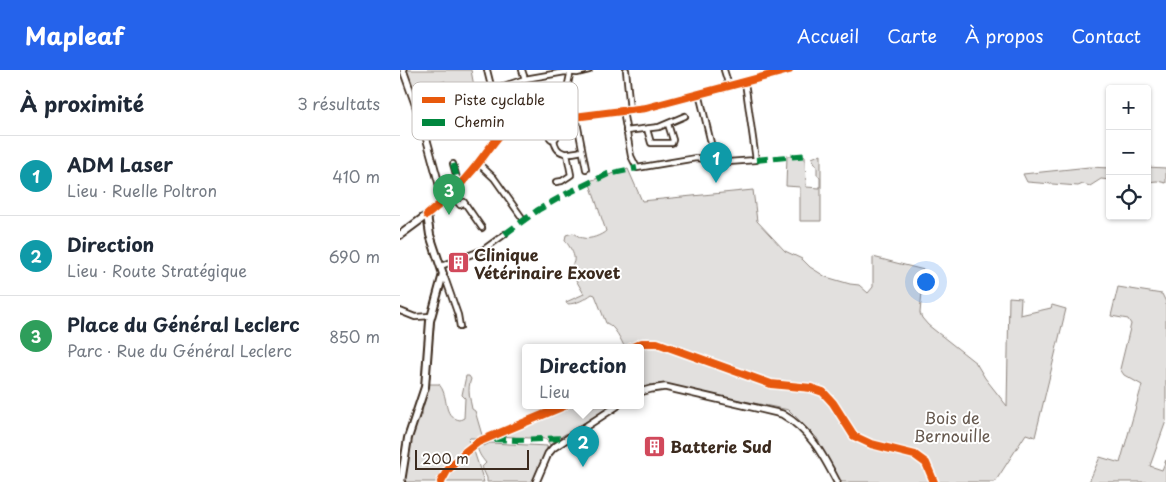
<!DOCTYPE html>
<html lang="fr">
<head>
<meta charset="utf-8">
<style>
	body { margin:0; font-family:"Playpen Sans",sans-serif; background:#f2f2f3; color:#1f2937 }
	.controls { position:absolute; right:15px; top:15px; display:grid; overflow:hidden; border-radius:5px; box-shadow:0 1px 4px #0004 }
	.controls button { width:45px; height:45px; display:grid; place-items:center; padding:0; border:0; border-bottom:1px solid #e0e1e3; background:#fff; color:#1f2937; font:25px sans-serif }
	.scale { position:absolute; left:15px; bottom:12px; width:114px; box-sizing:border-box; padding-left:5px; border:2px solid #3b2a1e; border-top:0; font-size:14px; line-height:18px; white-space:nowrap; color:#3b2a1e; -webkit-text-stroke:4px #fff; paint-order:stroke }
	.you { position:absolute; left:525px; top:211px; width:18px; height:18px; margin:-12px; border:4px solid #fff; border-radius:50%; background:#1a73e8; box-shadow:0 0 0 8px #1a73e833 }
	.badge { display:grid; place-items:center; width:32px; height:32px; border-radius:50%; background:#2563eb; color:#fff; font-size:16px; font-weight:700 }
	.pin { position:absolute; translate:-50% -41px; filter:drop-shadow(0 1px 2px #0008) }
	.pin::after { content:''; position:absolute; top:26px; width:18px; height:15px; background:inherit; clip-path:polygon(0 0,100% 0,50% 100%) }
	.popup { position:absolute; left:122px; top:274px; width:122px; height:65px; box-sizing:border-box; display:grid; place-content:center; border-radius:5px; background:#fff; filter:drop-shadow(0 1px 4px #0005); font-size:16px; white-space:nowrap; color:#747a83 }
	.popup b { font-size:19px; color:#1f2937 }
	.popup::after { content:''; position:absolute; left:50%; top:100%; margin-left:-10px; border:10px solid transparent; border-top-color:#fff }
	.list { margin:0; padding:0; list-style:none }
	h2 { display:flex; justify-content:space-between; align-items:center; height:65px; margin:0; padding:0 20px; font-size:21px }
	h2 small { font-size:16px; font-weight:400; color:#747a83 }
	.list li { display:grid; grid-template-columns:32px 1fr auto; gap:15px; align-items:center; box-sizing:border-box; height:80px; padding:0 20px; border-top:1px solid #e0e1e3 }
	.list b { display:block; font-size:19px; white-space:nowrap }
	.list p { margin:0; font-size:16px; white-space:nowrap; color:#747a83 }
	.list em { font-size:16px; font-style:normal; color:#747a83 }
	.icon { flex:none; width:28px; height:28px; fill:none; stroke:currentColor; stroke-width:2; stroke-linecap:round; stroke-linejoin:round }
	.map { position:relative; flex:none; width:766px; height:412px; overflow:hidden }
	header { display:flex; align-items:center; gap:30px; box-sizing:border-box; height:70px; padding:0 25px; background:#2563eb; color:#fff }
	header strong { font-size:24px }
	nav { display:flex; gap:28px; margin-inline-start:auto; font-size:18px }
	main { display:flex }
	aside { flex:1; background:#fff }
	.map>svg:first-child { display:block }
</style>
</head>
<body>
<header>
<strong>Mapleaf</strong>
<nav><a>Accueil</a><a>Carte</a><a>À propos</a><a>Contact</a></nav>
</header>
<main>
<aside>
<h2>À proximité<small>3 résultats</small></h2>
<ul class="list">
<li><span class="badge" style="background:#0f9aa8">1</span><div><b>ADM Laser</b><p>Lieu · Ruelle Poltron</p></div><em>410 m</em></li>
<li><span class="badge" style="background:#0f9aa8">2</span><div><b>Direction</b><p>Lieu · Route Stratégique</p></div><em>690 m</em></li>
<li><span class="badge" style="background:#2e9e5b">3</span><div><b>Place du Général Leclerc</b><p>Parc · Rue du Général Leclerc</p></div><em>850 m</em></li>
</ul>
</aside>
<div class="map">
<svg width="766" height="412" viewBox="0 0 766 412">
	<rect width="100%" height="100%" fill="#fff"/>
	<filter id="ink" filterUnits="userSpaceOnUse"><feTurbulence type="fractalNoise" baseFrequency=".02" numOctaves="2"/><feDisplacementMap in="SourceGraphic" scale="10" xChannelSelector="R" yChannelSelector="G"/><feConvolveMatrix kernelMatrix="1 2 1 2 8 2 1 2 1" color-interpolation-filters="sRGB"/></filter>
	<g filter="url(#ink)">
		<!-- green -->
		<g fill="#e2e0de" stroke="#8e857e">
			<path d="M6,0H71L75,22L52,30L45,11L14,20Z"/>
			<path d="M421,84V151H400V117L386,116L387,86H405L406,117L420,118V107L417,105V97L412,88Z"/>
			<path d="M689,97L710,98V110L701,109L690,116L683,114L678,116L627,112L623,104Z"/>
			<path d="M747,97L766,98V113L757,111L747,112Z"/>
			<path d="M228,99L242,131L353,120L357,151L385,181L402,189L410,197L426,207L450,214L459,215L468,223L473,217V187L524,200L520,243L522,248L528,255L576,293L585,308L607,336L609,227L621,228L620,245L651,238L652,235L666,239L635,367L626,364L595,412H438L417,368L389,340L259,314L241,320L240,278H225C221,270 215,256 206,253L195,225L192,224C185,229 177,234 167,234L166,232L184,224L169,198C180,190 171,179 165,170L166,165L173,163C177,164 179,168 183,168C190,170 202,165 206,161L189,111Z"/>
			<path d="M45,211C31,244 33,279 29,314H39C40,316 42,318 43,321C48,333 44,347 60,350L64,348L65,328L62,325L66,306H69L71,309C67,320 70,328 72,339L75,341C77,349 80,357 82,365L77,368H70L68,370L73,378L84,412H4L3,392L17,352L22,346L30,266L42,212Z"/>
			<path d="M718,217L762,224L766,232V351L750,396L762,400L766,390V412H689L700,387L720,393L742,315L724,305L720,299L731,254L728,249L711,246Z"/>
			<path d="M169,336H212L162,366L150,375L146,369L98,366L140,346Z"/>
			<path d="M83,373L84,376L90,373L147,376V379L132,412H87V408L82,397L86,393C81,387 78,383 77,375Z"/>
		</g>
		<g fill="none" stroke-linecap="round" stroke-linejoin="round">
			<defs>
				<g id="minor">
					<path d="M87,0L92,20"/>
					<path d="M122,0L125,9"/>
					<path d="M226,0L230,40"/>
					<path d="M324,0L329,16"/>
					<path d="M299,23L315,90"/>
					<path d="M223,41L231,86L237,98L296,88L328,92L356,90L345,12"/>
					<path d="M19,44L125,9L165,2L177,3L189,0"/>
					<path d="M176,47L186,99"/>
					<path d="M166,48L168,14L171,0"/>
					<path d="M247,59L251,73H272L273,70L268,54"/>
					<path d="M226,61L259,57L285,46"/>
					<circle cx="153" cy="66" r="3.5"/>
					<path d="M154,69C156,87 169,84 182,81"/>
					<path d="M78,93L94,108L123,149"/>
					<path d="M53,94L59,115"/>
					<path d="M156,112L162,111L171,105L167,84"/>
					<path d="M51,124L60,135L64,132L82,158"/>
					<path d="M41,196L83,180L105,164"/>
					<path d="M42,205L45,208L58,245L60,257"/>
					<path d="M0,241L15,247L31,246"/>
				</g>
				<g id="tertiary">
					<path d="M3,0L23,56L39,114L47,127"/>
					<path d="M27,145C43,132 58,118 71,102C82,90 104,55 116,49L166,48L246,38L389,0"/>
					<path d="M240,322L251,319L265,317L382,344C410,360 423,385 437,412"/>
					<path d="M136,412L148,384L153,378L217,336"/>
				</g>
				<path id="secondary" d="M0,165L27,145L30,165L43,204L30,251L25,317L8,368L1,412"/>
			</defs>
			<!-- minor casing -->
			<use href="#minor" stroke="#3b2a1e" stroke-width="8"/>
			<!-- tertiary casing -->
			<use href="#tertiary" stroke="#3b2a1e" stroke-width="9"/>
			<!-- secondary casing -->
			<use href="#secondary" stroke="#3b2a1e" stroke-width="10"/>
			<!-- minor -->
			<use href="#minor" stroke="#fff" stroke-width="4.5"/>
			<!-- tertiary -->
			<use href="#tertiary" stroke="#fff" stroke-width="5.5"/>
			<!-- secondary -->
			<use href="#secondary" stroke="#fff" stroke-width="6"/>
			<!-- quiet -->
			<g stroke="#00873e" stroke-width="6" stroke-dasharray="12 6" stroke-linecap="butt">
				<path d="M356,90L408,85"/>
				<path d="M53,94L59,115"/>
				<path d="M105,164L138,140L166,124L208,104L237,98"/>
				<path d="M94,369L116,370L166,368"/>
			</g>
			<defs>
				<g id="cycleway">
					<path d="M27,145C43,132 58,118 71,102C82,90 104,55 116,49L166,48L246,38L389,0"/>
					<path d="M231,278L242,273H257L371,314L411,318L423,322L433,333L454,366L471,374L515,385L526,393L534,412"/>
					<path d="M41,412L47,401L65,382L78,372L164,336"/>
				</g>
			</defs>
			<!-- cycleway casing -->
			<use href="#cycleway" stroke="#fff" stroke-width="11"/>
			<!-- cycleway -->
			<use href="#cycleway" stroke="#e8590c" stroke-width="8"/>
		</g>
	</g>
	<!-- icons -->
	<defs>
		<symbol id="building-square" viewBox="-11 -11 22 22"><rect x="-9" y="-9" width="18" height="18" rx="4" fill="#d1495b" stroke="#fff"/><path d="M-4-6H4V6H1V3H-1V6H-4ZM-2.5-4.3h1.7v1.8h-1.7ZM.8-4.3h1.7v1.8H.8ZM-2.5-1h1.7V.8h-1.7ZM.8-1h1.7V.8H.8Z" fill="#fff"/></symbol>
	</defs>
	<g fill-rule="evenodd">
		<use href="#building-square" x="46" y="180" width="25" height="25"/>
		<use href="#building-square" x="242" y="364" width="25" height="25"/>
	</g>
	<g text-anchor="middle" dominant-baseline="central" stroke-width="4" stroke-linejoin="round" paint-order="stroke">
		<!-- poi labels -->
		<g font-size="16" font-weight="bold" fill="#3b2a1e" stroke="#fff" text-anchor="start">
			<text x="74" y="184">Clinique<tspan x="74" dy="18">Vétérinaire Exovet</tspan></text>
			<text x="270" y="376">Batterie Sud</text>
		</g>
		<!-- park labels -->
		<g font-size="16" fill="#65584e" stroke="#fff">
			<text x="552" y="347">Bois de<tspan x="552" dy="18">Bernouille</tspan></text>
		</g>
	</g>
	<!-- legend -->
	<rect x="12" y="12" width="166" height="58" rx="8" fill="#fff" stroke="#c4bfbc" stroke-width="1"/>
	<rect x="22" y="27" width="23" height="6" fill="#e8590c"/>
	<rect x="22" y="49" width="23" height="7" fill="#00873e"/>
	<g font-size="14" fill="#3b2a1e">
		<text x="54" y="35">Piste cyclable</text>
		<text x="54" y="57">Chemin</text>
	</g>
</svg>
<div class="controls">
<button>+</button>
<button>−</button>
<button><svg class="icon" aria-label="locate" viewBox="0 0 24 24"><circle cx="12" cy="12" r="6"/><path d="M12 2v4M12 18v4M2 12h4M18 12h4"/></svg></button>
</div>
<div class="scale">200 m</div>
<div class="you"></div>
<div class="pin badge" style="left:316px;top:113px;background:#0f9aa8">1</div>
<div class="pin badge" style="left:183px;top:397px;background:#0f9aa8">2</div>
<div class="popup"><b>Direction</b>Lieu</div>
<div class="pin badge" style="left:49px;top:145px;background:#2e9e5b">3</div>
</div>
</main>
</body>
</html>
